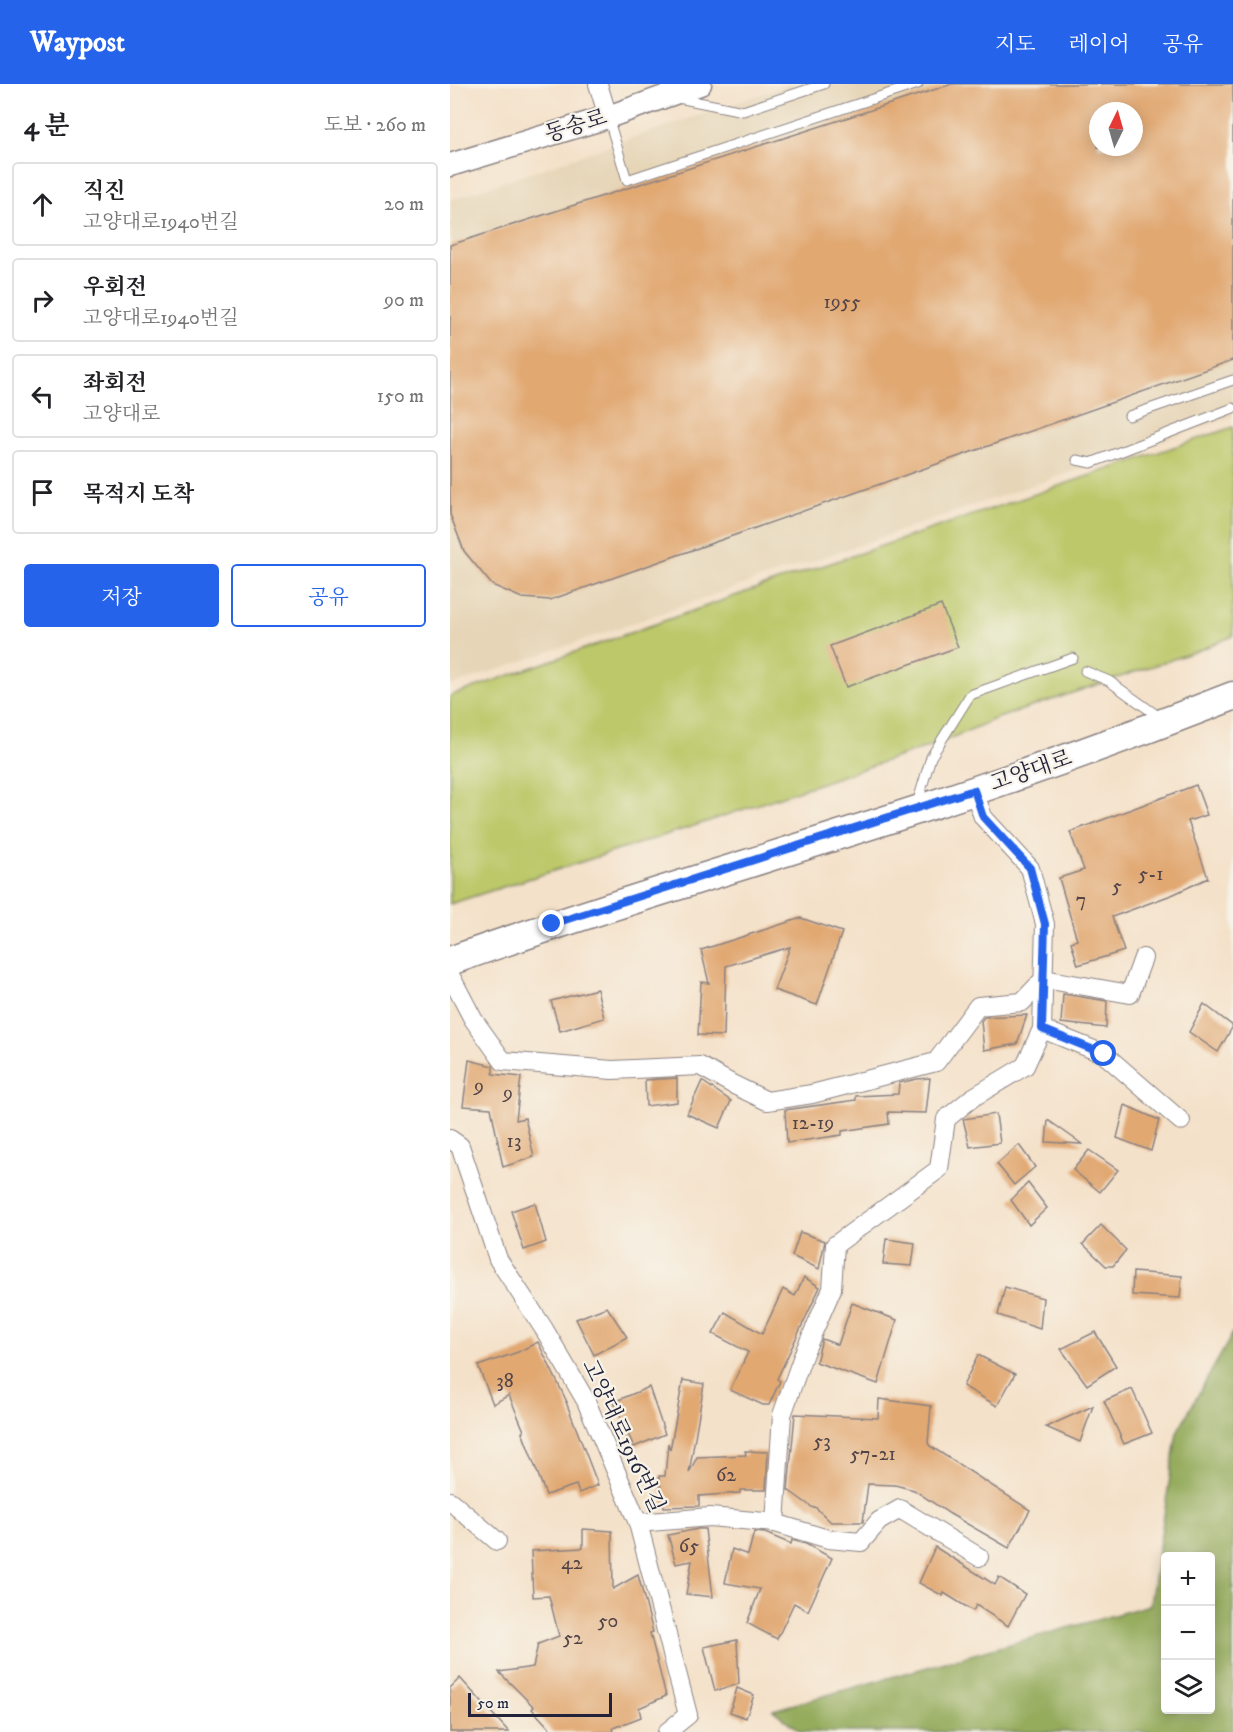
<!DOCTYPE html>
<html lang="ko">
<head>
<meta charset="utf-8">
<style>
	body { margin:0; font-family:"IM FELL DW Pica","Noto Serif KR",serif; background:#f6f6f6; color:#202124 }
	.controls { position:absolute; right:18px; bottom:18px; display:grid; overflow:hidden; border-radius:6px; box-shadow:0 3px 15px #0003 }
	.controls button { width:54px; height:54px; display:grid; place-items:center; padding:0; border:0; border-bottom:2px solid #e0e0e0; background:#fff; color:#202124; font:30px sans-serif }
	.compass { position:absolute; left:639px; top:18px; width:54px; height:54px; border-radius:50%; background:#fff; box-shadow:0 3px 15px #0003; rotate:5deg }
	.scale { position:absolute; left:18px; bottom:15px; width:144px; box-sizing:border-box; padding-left:6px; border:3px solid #22223b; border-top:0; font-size:16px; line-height:21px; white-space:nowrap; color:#22223b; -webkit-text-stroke:4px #f7f3e8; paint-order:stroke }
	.stop { position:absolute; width:18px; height:18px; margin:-14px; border:4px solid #2563eb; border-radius:50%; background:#fff }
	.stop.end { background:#2563eb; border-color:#fff; box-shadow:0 2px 6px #0008 }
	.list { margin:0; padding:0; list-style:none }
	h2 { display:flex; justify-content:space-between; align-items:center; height:78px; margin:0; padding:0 24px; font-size:26px }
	h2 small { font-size:20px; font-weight:400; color:#757577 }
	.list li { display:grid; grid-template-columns:39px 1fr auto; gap:18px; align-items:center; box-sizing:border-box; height:84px; margin:0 12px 12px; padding:0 12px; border:2px solid #e0e0e0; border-radius:6px }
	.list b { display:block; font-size:22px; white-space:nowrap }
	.list p { margin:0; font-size:20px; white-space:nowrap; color:#757577 }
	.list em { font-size:20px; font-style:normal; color:#757577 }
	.actions { display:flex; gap:12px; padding:18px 24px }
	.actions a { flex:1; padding:14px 0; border:2px solid #2563eb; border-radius:6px; text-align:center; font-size:21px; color:#2563eb }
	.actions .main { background:#2563eb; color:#fff }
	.icon { flex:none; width:33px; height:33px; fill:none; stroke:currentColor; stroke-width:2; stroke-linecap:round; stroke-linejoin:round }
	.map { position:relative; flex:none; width:783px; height:1648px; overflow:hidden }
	header { display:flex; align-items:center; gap:36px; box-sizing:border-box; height:84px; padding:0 30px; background:#2563eb; color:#fff }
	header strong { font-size:28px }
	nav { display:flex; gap:33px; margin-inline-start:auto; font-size:21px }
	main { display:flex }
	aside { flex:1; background:#fff }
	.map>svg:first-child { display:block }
</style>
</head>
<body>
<header>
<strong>Waypost</strong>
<nav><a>지도</a><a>레이어</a><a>공유</a></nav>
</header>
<main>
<aside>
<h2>4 분<small>도보 · 260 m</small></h2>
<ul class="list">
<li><svg class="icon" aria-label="ahead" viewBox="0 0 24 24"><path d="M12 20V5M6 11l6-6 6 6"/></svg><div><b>직진</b><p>고양대로1940번길</p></div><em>20 m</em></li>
<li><svg class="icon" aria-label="right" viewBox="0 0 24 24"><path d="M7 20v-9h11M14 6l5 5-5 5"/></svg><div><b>우회전</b><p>고양대로1940번길</p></div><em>90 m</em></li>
<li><svg class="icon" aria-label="left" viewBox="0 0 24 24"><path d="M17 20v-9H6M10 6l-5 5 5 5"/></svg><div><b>좌회전</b><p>고양대로</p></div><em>150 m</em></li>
<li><svg class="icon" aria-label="arrive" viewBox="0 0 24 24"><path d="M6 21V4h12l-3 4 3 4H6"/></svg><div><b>목적지 도착</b></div></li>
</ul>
<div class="actions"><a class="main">저장</a><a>공유</a></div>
</aside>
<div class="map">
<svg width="783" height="1648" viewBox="0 0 783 1648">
	<rect width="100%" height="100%" fill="#f7f3e8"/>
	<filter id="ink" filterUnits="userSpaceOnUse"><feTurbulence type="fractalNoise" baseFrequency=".0167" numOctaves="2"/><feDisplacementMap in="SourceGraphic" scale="12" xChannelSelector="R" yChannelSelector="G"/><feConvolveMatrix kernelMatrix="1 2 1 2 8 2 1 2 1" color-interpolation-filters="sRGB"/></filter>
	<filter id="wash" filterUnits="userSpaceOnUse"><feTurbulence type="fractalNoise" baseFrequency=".008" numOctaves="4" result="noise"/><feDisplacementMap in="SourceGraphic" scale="24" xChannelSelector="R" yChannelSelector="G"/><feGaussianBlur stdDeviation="1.35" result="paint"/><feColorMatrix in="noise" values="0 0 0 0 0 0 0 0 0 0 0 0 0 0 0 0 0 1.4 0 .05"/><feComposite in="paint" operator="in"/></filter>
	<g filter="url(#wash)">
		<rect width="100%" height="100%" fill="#f4e1c9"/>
		<!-- built -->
		<path fill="#e6d5b7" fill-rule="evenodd" d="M341,0H783V332L0,602V116ZM648,27H684V63H648Z"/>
		<!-- green -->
		<path fill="#bcc869" stroke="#6f7552" stroke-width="1.5" d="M783,343V552L750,566L545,635L492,658L253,739L0,820V612L325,498Z"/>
		<!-- forest -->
		<path fill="#95ac5d" stroke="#5c674c" stroke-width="1.5" fill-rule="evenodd" d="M783,1249V1648H351L323,1626L700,1521L727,1348ZM716,1472H760V1626H716Z"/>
		<g id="blocks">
			<!-- building -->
			<g fill="#e1a872" fill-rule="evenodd">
				<path d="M502,0H783V276L100,516L72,514L42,501L14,467L0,430V161ZM648,27H684V63H648Z"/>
				<path d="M491,521L508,563L396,603L380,562Z"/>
				<path d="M746,701L757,731L738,737L758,794L724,810L662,833L674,867L628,881L621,858L627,856L609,794L634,786L620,748Z"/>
				<path d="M351,834L392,848L367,921L324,906L340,863L276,882L274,952L248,951L251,898L259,899L251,866Z"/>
				<path d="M147,905L154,934L110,947L101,917Z"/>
				<path d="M613,910L657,917L656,944L611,939Z"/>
				<path d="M754,920L783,942L768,968L739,948Z"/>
				<path d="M577,931L567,960L534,966L531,937L534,933Z"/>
				<path d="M19,976L43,982V990L71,993L66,1036L75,1034L84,1073L53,1083L41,1024L13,1022Z"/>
				<path d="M227,994V1018L196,1022L195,996Z"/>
				<path d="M480,994L476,1029L438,1028L439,1040L392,1047V1051L337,1059L335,1026L406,1016V1012L448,1010L449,999L467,995Z"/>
				<path d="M252,997L281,1017L269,1044L237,1030Z"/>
				<path d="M675,1021L709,1036L701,1067L667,1054Z"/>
				<path d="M546,1030L550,1059L520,1063L513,1035Z"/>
				<path d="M598,1036L632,1060L596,1058Z"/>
				<path d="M569,1061L585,1083L564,1101L547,1080Z"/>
				<path d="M639,1066L668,1086L650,1108L623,1086Z"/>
				<path d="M578,1099L597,1124L579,1141L561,1116Z"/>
				<path d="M85,1119L96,1158L74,1166L61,1127Z"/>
				<path d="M651,1141L676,1166L663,1182H656L633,1160Z"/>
				<path d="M350,1148L375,1157L369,1185L342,1172Z"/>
				<path d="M436,1155L465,1159L462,1182L433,1180Z"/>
				<path d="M683,1188L732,1192L730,1214L682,1211Z"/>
				<path d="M354,1193L370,1203L327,1295L330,1297L319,1321H313L280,1306L298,1268L263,1250L275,1228L312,1250L333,1205L345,1212Z"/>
				<path d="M555,1203L593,1214L590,1245L548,1231Z"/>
				<path d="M402,1219L447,1236L428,1300L366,1278L372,1255L388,1261Z"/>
				<path d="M157,1223L177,1253L144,1271L126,1235Z"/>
				<path d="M645,1248L666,1282L637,1301L611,1265Z"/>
				<path d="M88,1258L117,1318H116L148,1401L129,1409L126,1401L96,1411L72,1348L74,1347L59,1311L43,1320L28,1282L68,1268Z"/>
				<path d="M528,1271L565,1290L547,1322L513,1302Z"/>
				<path d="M233,1296L254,1300L239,1389L247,1373L296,1371L295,1367L318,1368L316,1406H290V1409L249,1412V1422L214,1423L209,1392H215L218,1359L220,1366Z"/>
				<path d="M199,1303L215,1350L184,1363L164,1318Z"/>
				<path d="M682,1305L702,1349L674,1360L654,1317Z"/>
				<path d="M429,1315L481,1322L478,1359L480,1362L580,1426L559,1464L500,1430L464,1406L445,1401L418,1400L413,1438H381L365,1423L363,1424L338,1406L345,1330L428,1334Z"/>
				<path d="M643,1322L630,1358L596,1343Z"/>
				<path d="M133,1445L162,1447L163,1505L188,1491L203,1548L200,1549L216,1612L189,1624L191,1633L163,1644L164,1648H103L82,1625L84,1623L49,1588L83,1583L88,1560L109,1552L99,1512L83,1513L81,1467L133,1464Z"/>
				<path d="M248,1445H255L263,1513L236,1510L242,1477L226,1480L218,1451Z"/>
				<path d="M304,1448L315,1449L341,1460L342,1456L356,1460L382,1474L358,1527L344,1519L327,1555L297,1539L310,1505L275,1499L282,1465L298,1471Z"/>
				<path d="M485,1463L545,1501L549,1493L575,1510L558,1542L526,1521L523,1527L494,1509L493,1512L469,1499Z"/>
				<path d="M287,1556L289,1600L265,1607L254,1563Z"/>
				<path d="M10,1594L59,1648H0V1604Z"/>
				<path d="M287,1604L304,1611L296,1634L280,1628Z"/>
			</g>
		</g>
	</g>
	<g filter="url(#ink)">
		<use href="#blocks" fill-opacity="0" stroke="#8b8282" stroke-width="1.5"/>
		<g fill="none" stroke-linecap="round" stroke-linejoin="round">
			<defs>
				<g id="service">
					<path d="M228,14L293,27L374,0"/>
					<path d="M158,33L177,96L468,0"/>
					<path d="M679,332L783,296"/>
					<path d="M627,376L641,379L783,324"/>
					<path d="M635,587L659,597L712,635"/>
					<path d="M467,720L481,673L520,611L623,574"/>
				</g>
				<g id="minor">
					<path d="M148,0L158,33"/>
					<path d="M0,891L23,935L53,977L162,986L250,982L282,1000L317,1017L362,1010L486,978L528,922L572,918L594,895L680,910L693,874"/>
					<path d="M592,945L654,970L731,1037"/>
					<path d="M0,1055L10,1062L48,1175L94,1245L136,1317L188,1439L238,1631L217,1648"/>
					<path d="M0,1417L47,1457"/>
					<path d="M188,1439L260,1433L325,1439L332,1331L354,1269L382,1205L385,1161L489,1085L496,1035L522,1014L575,982L592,945L595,840L580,784L533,733L524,707"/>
					<path d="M325,1439L378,1455L411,1458L429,1437L450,1425L529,1473"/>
				</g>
				<path id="tertiary" d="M0,81L158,33L250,0"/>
				<path id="primary" d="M0,877C154,822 311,777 467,726C573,691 678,653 783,612"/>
			</defs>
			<!-- service casing -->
			<use href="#service" stroke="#8b8282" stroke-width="11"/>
			<!-- minor casing -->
			<use href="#minor" stroke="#8b8282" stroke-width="20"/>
			<!-- tertiary casing -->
			<use href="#tertiary" stroke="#8b8282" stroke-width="25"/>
			<!-- primary casing -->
			<use href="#primary" stroke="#8b8282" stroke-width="31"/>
			<!-- service -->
			<use href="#service" stroke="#fff" stroke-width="9"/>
			<!-- minor -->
			<use href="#minor" stroke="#fff" stroke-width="18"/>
			<!-- tertiary -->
			<use href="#tertiary" stroke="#fff" stroke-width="22"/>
			<!-- primary -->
			<use href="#primary" stroke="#fff" stroke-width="28"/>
		</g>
	</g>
	<g fill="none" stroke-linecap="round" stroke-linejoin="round" filter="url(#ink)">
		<!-- route -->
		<path stroke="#2563eb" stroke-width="8" d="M102,840L524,706L533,733L580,784L595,840L592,945L654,970"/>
	</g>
	<g text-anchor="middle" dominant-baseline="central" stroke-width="4.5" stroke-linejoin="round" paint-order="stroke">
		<!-- number labels -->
		<g font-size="20" fill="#524449">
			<text x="392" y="218">1955</text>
			<text x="701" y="790">5-1</text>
			<text x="667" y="802">5</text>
			<text x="631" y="816">7</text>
			<text x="29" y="1002">9</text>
			<text x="58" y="1009">9</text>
			<text x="363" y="1039">12-19</text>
			<text x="64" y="1057">13</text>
			<text x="55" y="1297">38</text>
			<text x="372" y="1357">53</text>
			<text x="423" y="1370">57-21</text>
			<text x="276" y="1391">62</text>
			<text x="239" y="1462">65</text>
			<text x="122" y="1479">42</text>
			<text x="158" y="1537">50</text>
			<text x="123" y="1554">52</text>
		</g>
		<!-- street labels -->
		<g font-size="22" fill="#22223b" stroke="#f7f3e8">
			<text transform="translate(126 42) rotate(-17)">동송로</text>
			<text transform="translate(581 687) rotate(-19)">고양대로</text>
			<text transform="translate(173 1352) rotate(65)">고양대로1916번길</text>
		</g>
	</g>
</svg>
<div class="controls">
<button>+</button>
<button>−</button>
<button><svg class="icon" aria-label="layers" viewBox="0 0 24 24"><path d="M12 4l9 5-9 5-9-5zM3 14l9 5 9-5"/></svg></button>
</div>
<svg class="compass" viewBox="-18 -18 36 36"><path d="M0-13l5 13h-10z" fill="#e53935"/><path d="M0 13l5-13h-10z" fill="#757577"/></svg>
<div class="scale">50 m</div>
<div class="stop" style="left:654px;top:970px"></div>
<div class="stop end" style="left:102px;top:840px"></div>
</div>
</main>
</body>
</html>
